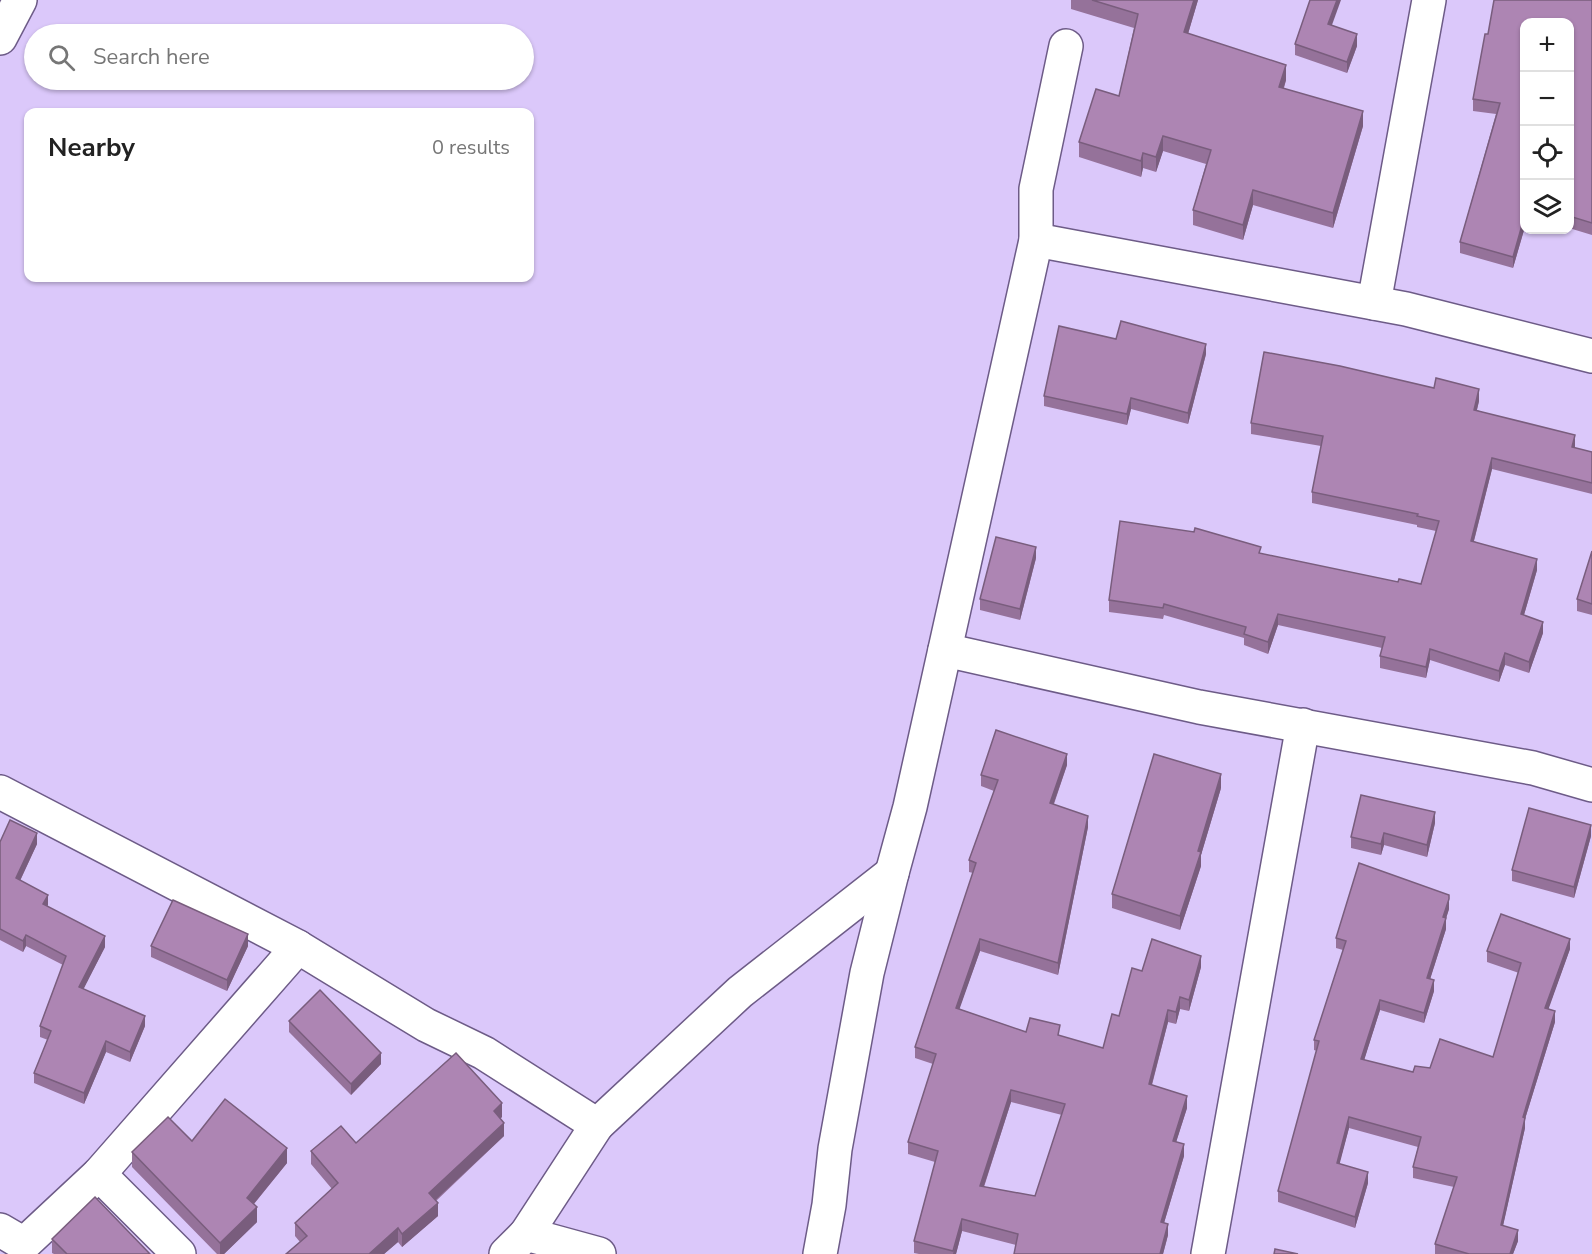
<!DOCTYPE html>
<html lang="en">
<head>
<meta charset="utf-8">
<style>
	body { margin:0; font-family:"Nunito Sans",sans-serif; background:#f6f6f6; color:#222 }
	.controls { position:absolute; right:18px; top:18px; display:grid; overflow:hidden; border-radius:12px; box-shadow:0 2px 4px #0004 }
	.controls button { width:54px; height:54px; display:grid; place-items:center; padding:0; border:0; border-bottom:2px solid #e0e0e0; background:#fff; color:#222; font:30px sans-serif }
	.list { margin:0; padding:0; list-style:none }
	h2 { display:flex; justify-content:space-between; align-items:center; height:78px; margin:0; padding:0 24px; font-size:26px }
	h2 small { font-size:20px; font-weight:400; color:#767676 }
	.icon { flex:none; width:33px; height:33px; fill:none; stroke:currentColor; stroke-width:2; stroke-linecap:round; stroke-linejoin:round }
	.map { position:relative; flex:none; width:1592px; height:1254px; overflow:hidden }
	.search { position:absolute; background:#fff; box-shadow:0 2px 4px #0004; left:24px; top:24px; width:510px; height:66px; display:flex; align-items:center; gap:15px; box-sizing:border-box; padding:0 21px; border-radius:33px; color:#767676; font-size:22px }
	.panel { position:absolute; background:#fff; box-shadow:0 2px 4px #0004; left:24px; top:108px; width:510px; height:174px; border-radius:12px }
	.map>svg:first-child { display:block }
</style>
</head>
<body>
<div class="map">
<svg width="1592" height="1254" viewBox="0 0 1592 1254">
	<rect width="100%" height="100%" fill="#dbc8fa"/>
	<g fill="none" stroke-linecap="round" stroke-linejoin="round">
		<defs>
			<g id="minor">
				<path d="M0,38L20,0"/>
				<path d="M1036,240L1406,309L1592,356"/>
				<path d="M1374,303L1429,0"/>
				<path d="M945,650L1199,707L1533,768L1592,785"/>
				<path d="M0,792L298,947L99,1174L24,1244L0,1230"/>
				<path d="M298,947L426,1025L484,1053L597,1125L740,992L892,873"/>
				<path d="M99,1174L179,1254"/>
				<path d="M526,1234L597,1125"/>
				<path d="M506,1254L526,1234L599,1254"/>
				<path d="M820,1254L829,1205L835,1149L867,973L892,873L910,807L1036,240V189L1066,46"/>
				<path d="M1208,1254L1303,725"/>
			</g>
		</defs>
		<!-- minor casing -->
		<use href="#minor" stroke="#6d5b87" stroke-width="36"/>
		<!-- minor -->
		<use href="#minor" stroke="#fff" stroke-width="33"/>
	</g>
	<!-- wall -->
	<g fill="#95729a" fill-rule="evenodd">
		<path d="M1071,0H1198L1188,34L1286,80L1284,88L1363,126L1333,228L1253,205L1243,240L1193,225V210L1206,164L1163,151L1156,172L1143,168L1141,177L1079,157V142L1119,96L1134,28L1071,9Z"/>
		<path d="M1592,0V235L1569,228V22H1524V230L1513,268L1460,253V242L1496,114L1473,111V99L1488,34Z"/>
		<path d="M1332,26L1357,46L1347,73L1295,55V44Z"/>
		<path d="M1206,354L1188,424L1131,409L1127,425L1044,406V396Z"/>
		<path d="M1479,401L1477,410L1575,446V448L1592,452V494L1492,469L1474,541L1537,570L1524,615L1543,633L1529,673L1505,665L1499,682L1430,660L1426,678L1380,668V656L1382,648L1278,625L1268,654L1244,645V638L1164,615L1163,619L1109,612V600L1261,554L1398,582L1421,584L1436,531L1417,527V525L1312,503V492L1321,446L1251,434V423Z"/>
		<path d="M1592,551V615L1577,611V599Z"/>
		<path d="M1036,558L1020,620L980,610V599Z"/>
		<path d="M1067,765L1054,804L1088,827L1058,975L980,951L959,1009L1026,1032L1060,1036L1103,1048L1142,971L1201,967L1189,1011L1180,1009L1176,1024L1168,1022L1152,1085L1187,1108L1176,1142L1184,1156L1164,1223L1168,1235L1163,1254H1014L1016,1245L962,1231L956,1254H919L914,1253V1241L935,1162L908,1154V1142L933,1064L915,1058V1047L973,873L969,872V860L994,791L981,786V775ZM1011,1102L1062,1115L1035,1196L984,1187Z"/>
		<path d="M1221,788L1201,855V866L1180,930L1112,908V894Z"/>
		<path d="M1435,823L1427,857L1384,845L1381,855L1351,848V837Z"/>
		<path d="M1591,836L1574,898L1512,881V870Z"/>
		<path d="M0,842L37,844L20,881L47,906L105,947L83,989L145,1026L130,1062L106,1052L84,1104L34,1083V1073L48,1040L40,1037V1026L63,965L26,946L23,952L0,940Z"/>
		<path d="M1449,909L1446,918V929L1430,979L1434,991L1424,1023L1380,1010L1364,1060L1413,1072L1493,1057L1519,973L1487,962V951L1570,949L1548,1009L1555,1022L1525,1119V1128L1503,1225L1518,1241L1513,1254H1435V1244L1454,1187L1413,1178V1167L1418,1147L1349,1128L1339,1164L1368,1183L1355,1228L1278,1202V1191L1317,1051L1314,1050V1040L1343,950L1336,948V938Z"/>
		<path d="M151,946H248L227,991L151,957Z"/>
		<path d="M289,1021L381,1064L351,1095L289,1032Z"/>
		<path d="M502,1117L500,1119L504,1136L436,1201L438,1216L402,1247L398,1242L384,1254H286L300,1242L295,1236V1223L332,1189L311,1164V1151Z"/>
		<path d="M192,1141L287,1163L254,1204L257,1222L224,1254H217L132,1167V1152Z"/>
		<path d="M52,1239L150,1254H54L52,1253Z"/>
	</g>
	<!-- shaded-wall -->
	<g fill="#795d7d">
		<path d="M1194,0H1198L1184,47V32Z"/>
		<path d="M1337,0H1341L1328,36V24Z"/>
		<path d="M1357,34V46L1347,73V62Z"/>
		<path d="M1286,65V80L1279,102V87Z"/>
		<path d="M1363,111V126L1333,228V213Z"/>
		<path d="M1163,136V151L1156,172V157Z"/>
		<path d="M1143,153V168L1141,177V161Z"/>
		<path d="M1253,190V205L1243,240V225Z"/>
		<path d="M1524,218V230L1513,268V257Z"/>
		<path d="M1206,344V354L1188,424V413Z"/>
		<path d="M1479,389V401L1474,421V410Z"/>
		<path d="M1131,398V409L1127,425V414Z"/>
		<path d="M1575,435V446L1572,459V447Z"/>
		<path d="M1492,458V469L1471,552V541Z"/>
		<path d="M1036,547V558L1020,620V609Z"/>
		<path d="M1537,559V570L1521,625V614Z"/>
		<path d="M1278,614V625L1268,654V642Z"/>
		<path d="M1543,622V633L1529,673V662Z"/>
		<path d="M1430,649V660L1426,678V667Z"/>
		<path d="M1505,653V665L1499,682V671Z"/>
		<path d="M1067,754V765L1050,814V803Z"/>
		<path d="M1221,774V788L1201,855V866L1180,930V916L1198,851Z"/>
		<path d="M1435,812V823L1427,857V845Z"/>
		<path d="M1088,816V827L1058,975V963Z"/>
		<path d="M1591,825V836L1574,898V887Z"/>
		<path d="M37,833V844L16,889V878Z"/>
		<path d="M1384,833V845L1381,855V844Z"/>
		<path d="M48,895V906L43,904Z"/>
		<path d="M1449,899V909L1443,928V917Z"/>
		<path d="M1446,918V929L1427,989V978Z"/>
		<path d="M248,934V946L227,991V980Z"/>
		<path d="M26,935V946L23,952V941Z"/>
		<path d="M105,936V947L79,998V987Z"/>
		<path d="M980,939V951L956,1019V1008Z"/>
		<path d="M1570,939V949L1545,1019V1008Z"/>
		<path d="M1201,956V967L1189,1011V1000Z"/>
		<path d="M1434,980V991L1424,1023V1013Z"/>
		<path d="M1180,997V1009L1176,1024V1012Z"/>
		<path d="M1380,1000V1010L1361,1070V1059Z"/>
		<path d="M1168,1010V1022L1149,1095V1084Z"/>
		<path d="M1555,1011V1022L1525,1119V1128L1501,1235V1225L1523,1117Z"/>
		<path d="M145,1016V1026L130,1062V1052Z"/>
		<path d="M106,1041V1052L84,1104V1093Z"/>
		<path d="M381,1053V1064L351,1095V1084Z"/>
		<path d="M1011,1090V1102L980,1198V1186Z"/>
		<path d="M1187,1096V1108L1173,1152V1141Z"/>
		<path d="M502,1103V1117L494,1124V1111Z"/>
		<path d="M1349,1117V1128L1337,1174V1163Z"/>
		<path d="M504,1123V1136L429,1206V1193Z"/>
		<path d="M1184,1144V1156L1161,1233V1222Z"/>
		<path d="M287,1148V1163L247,1212V1198Z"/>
		<path d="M1368,1172V1183L1355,1228V1217Z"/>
		<path d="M438,1203V1216L402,1247V1234Z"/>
		<path d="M257,1207V1222L224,1254H220V1243Z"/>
		<path d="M962,1219V1231L956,1254H953Z"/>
		<path d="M1168,1224V1235L1163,1254H1160Z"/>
		<path d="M398,1228V1242L384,1254H369Z"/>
		<path d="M1518,1230V1241L1513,1254H1510Z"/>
	</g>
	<!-- building -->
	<g fill="#ad85b3" stroke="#795d7d" stroke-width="1.5" fill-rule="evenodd">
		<path d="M1092,0H1194L1184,32L1286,65L1279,87L1363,111L1333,213L1253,190L1243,225L1193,210L1211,150L1163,136L1156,157L1143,153L1141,161L1079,142L1096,89L1119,96L1138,14Z"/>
		<path d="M1310,0H1337L1328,24L1357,34L1347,62L1295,44Z"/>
		<path d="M1494,0H1592V223L1569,216V22H1524V218L1513,257L1460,242L1500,103L1473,99L1485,34H1488Z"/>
		<path d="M1121,321L1206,344L1188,413L1131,398L1127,414L1044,396L1059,326L1116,339Z"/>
		<path d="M1264,352L1340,366L1434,388L1436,378L1479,389L1474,410L1575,435L1572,447L1592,452V483L1492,458L1471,541L1537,559L1521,614L1543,622L1529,662L1505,653L1499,671L1430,649L1426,667L1380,656L1385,637L1278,614L1268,642L1244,634L1246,627L1164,604L1163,608L1109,600L1120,521L1194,532L1195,528L1261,547L1259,553L1398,582L1399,579L1421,584L1439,521L1417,516L1418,514L1312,492L1323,436L1251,423Z"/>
		<path d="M996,537L1036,547L1020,609L980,599Z"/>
		<path d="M1592,551V604L1577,599Z"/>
		<path d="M996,730L1067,754L1050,803L1088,816L1058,963L980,939L956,1008L1026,1032L1030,1018L1060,1025L1058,1035L1103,1048L1112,1014L1119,1016L1132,968L1142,971L1152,939L1201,956L1189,1000L1180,997L1176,1012L1168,1010L1149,1084L1187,1096L1173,1141L1184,1144L1161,1222L1168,1224L1160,1254H1014L1018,1234L962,1219L953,1251L914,1241L938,1151L908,1142L936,1054L915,1047L976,863L969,860L998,780L981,775ZM1011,1090L1065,1104L1035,1196L980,1186Z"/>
		<path d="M1154,754L1221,774L1198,851L1201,852L1180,916L1112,894Z"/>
		<path d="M1361,795L1435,812L1427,845L1384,833L1381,844L1351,837Z"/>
		<path d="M1529,808L1591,825L1574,887L1512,870Z"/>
		<path d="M10,820L37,833L16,878L48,895L43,904L105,936L79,987L145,1016L130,1052L106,1041L84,1093L34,1073L51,1031L40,1026L66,956L26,935L23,941L0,929V842Z"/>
		<path d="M1359,863L1449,895V899L1443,917L1446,918L1427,978L1434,980L1424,1013L1380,1000L1361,1059L1413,1072L1415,1066L1430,1068L1440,1039L1493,1057L1521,963L1487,951L1501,914L1570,939L1545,1008L1555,1011L1523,1117L1525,1118L1501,1225L1518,1230L1510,1254H1469L1435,1244L1457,1177L1413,1167L1421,1137L1349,1117L1337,1163L1368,1172L1355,1217L1278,1191L1319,1041L1314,1040L1346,941L1336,938Z"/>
		<path d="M173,900L248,934L227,980L151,946Z"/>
		<path d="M320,990L381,1053L351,1084L289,1021Z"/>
		<path d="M456,1053L502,1103L494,1111L504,1123L429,1193L438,1203L402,1234L398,1228L369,1254H286L307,1236L295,1223L338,1183L311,1151L341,1126L356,1143Z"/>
		<path d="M225,1099L287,1148L247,1198L257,1207L220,1243L132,1152L168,1117L192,1141Z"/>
		<path d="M95,1197L150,1254H67L52,1239Z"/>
		<path d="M1275,1249L1298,1254H1274Z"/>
	</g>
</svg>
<div class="controls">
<button>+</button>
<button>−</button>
<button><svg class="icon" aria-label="locate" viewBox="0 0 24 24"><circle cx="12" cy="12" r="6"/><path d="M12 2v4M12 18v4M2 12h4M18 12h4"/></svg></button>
<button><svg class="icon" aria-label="layers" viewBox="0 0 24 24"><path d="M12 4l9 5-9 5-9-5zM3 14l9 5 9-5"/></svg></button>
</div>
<div class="search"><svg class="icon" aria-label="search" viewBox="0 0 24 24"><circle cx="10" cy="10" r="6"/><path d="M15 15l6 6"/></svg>Search here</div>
<section class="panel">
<h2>Nearby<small>0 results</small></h2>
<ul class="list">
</ul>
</section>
</div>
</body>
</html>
